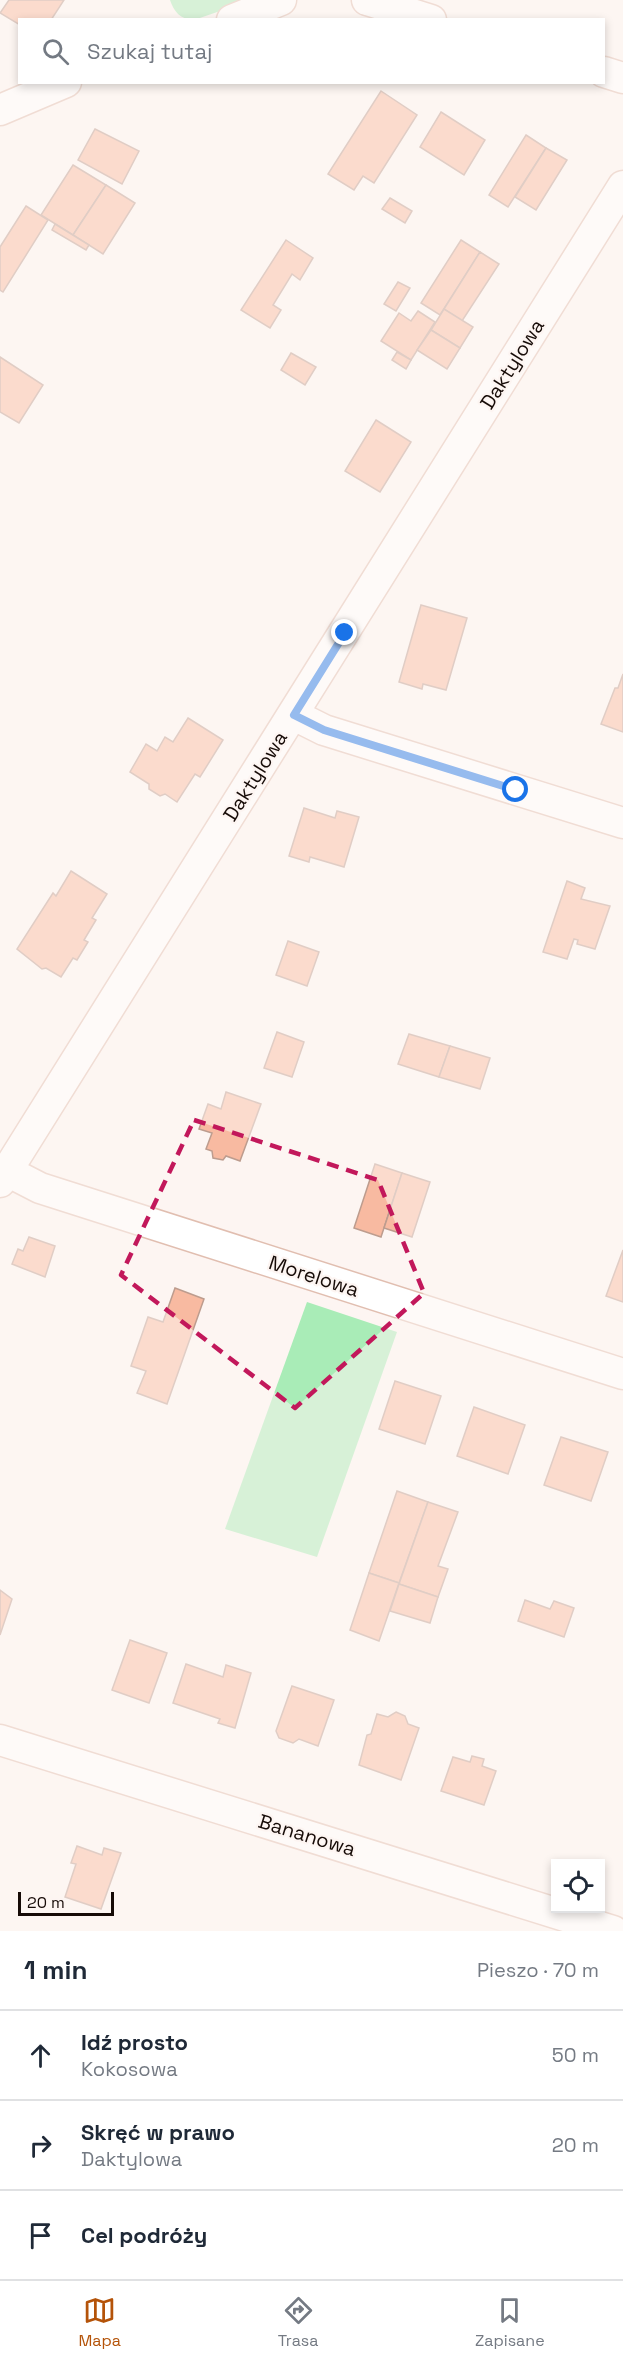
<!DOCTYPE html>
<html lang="pl">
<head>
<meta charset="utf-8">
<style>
	body { margin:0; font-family:"Space Grotesk",sans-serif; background:#f6f6f7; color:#1f2937 }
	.controls { position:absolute; right:18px; bottom:18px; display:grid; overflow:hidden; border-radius:0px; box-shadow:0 3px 9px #0003 }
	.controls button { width:54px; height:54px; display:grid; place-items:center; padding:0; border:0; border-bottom:2px solid #e0e1e3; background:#fff; color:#1f2937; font:30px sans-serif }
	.scale { position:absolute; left:18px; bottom:15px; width:96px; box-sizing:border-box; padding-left:6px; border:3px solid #160b07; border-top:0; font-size:16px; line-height:21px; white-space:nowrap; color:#160b07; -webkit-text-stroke:4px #fdf5f2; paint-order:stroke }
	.stop { position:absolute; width:18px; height:18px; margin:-14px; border:4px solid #1a73e8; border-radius:50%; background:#fff }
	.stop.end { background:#1a73e8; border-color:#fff; box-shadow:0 2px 6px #0008 }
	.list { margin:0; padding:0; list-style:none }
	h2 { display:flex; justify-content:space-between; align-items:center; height:78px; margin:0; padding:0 24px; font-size:26px }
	h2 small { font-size:20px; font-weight:400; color:#747a83 }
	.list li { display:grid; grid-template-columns:39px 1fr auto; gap:18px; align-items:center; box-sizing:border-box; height:90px; padding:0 24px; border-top:2px solid #e0e1e3 }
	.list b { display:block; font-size:22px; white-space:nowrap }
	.list p { margin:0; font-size:20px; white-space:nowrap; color:#747a83 }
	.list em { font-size:20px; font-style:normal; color:#747a83 }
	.icon { flex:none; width:33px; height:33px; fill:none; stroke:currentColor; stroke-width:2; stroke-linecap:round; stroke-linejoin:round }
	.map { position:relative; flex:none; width:623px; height:1931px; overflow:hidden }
	.search { position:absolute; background:#fff; box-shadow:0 3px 9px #0003; left:18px; right:18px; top:18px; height:66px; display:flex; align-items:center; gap:15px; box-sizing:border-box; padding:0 21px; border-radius:0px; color:#747a83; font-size:22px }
	.sheet { height:348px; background:#fff }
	nav { display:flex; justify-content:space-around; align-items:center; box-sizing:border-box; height:84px; border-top:2px solid #e0e1e3; background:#fff; font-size:16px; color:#747a83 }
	nav a { display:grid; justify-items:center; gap:3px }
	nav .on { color:#b45309 }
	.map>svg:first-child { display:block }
</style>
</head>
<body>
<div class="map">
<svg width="623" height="1931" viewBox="0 0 623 1931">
	<rect width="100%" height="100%" fill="#fdf5f2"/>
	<!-- green -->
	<g fill="#a9ecb7">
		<path d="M170,0H252L194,20C180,19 174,12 170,0Z"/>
		<path d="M307,1302L397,1332L317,1557L225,1529Z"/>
	</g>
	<!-- building -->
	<g fill="#f8baa1" stroke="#bd9c8e" stroke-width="1.5">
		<path d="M9,0H64L51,20H20V25L0,13Z"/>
		<path d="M381,91L417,115L374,183L363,176L354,190L328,174Z"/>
		<path d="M441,112L485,140L464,175L420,147Z"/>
		<path d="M95,129L139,151L122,184L78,160Z"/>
		<path d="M526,135L546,148L508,207L489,195Z"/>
		<path d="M546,148L567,160L536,210L515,197Z"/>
		<path d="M73,165L106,185L73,235L41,215Z"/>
		<path d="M106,185L135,203L103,254L73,235Z"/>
		<path d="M390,198L412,211L405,223L382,209Z"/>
		<path d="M26,206L48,220L3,292L0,290V247Z"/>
		<path d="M55,224L89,245L86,250L52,230Z"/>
		<path d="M286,240L313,258L300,280L292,274L273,305L281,310L270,328L241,310Z"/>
		<path d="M461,240L480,252L440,315L421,303Z"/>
		<path d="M480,252L499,264L462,321L444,309Z"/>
		<path d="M398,282L410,288L396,311L384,304Z"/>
		<path d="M444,309L473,327L460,348L431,330Z"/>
		<path d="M418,311L435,322L411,360L381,341L399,313L411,321Z"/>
		<path d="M431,330L460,348L447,369L417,350Z"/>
		<path d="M397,352L411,360L406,369L392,360Z"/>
		<path d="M291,353L316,367L305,385L281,370Z"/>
		<path d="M0,357L43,385L19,423L0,412Z"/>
		<path d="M376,420L411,442L380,492L345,471Z"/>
		<path d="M421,605L467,618L446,690L423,684L422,689L399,682Z"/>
		<path d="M623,674V732L601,724L615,688H618Z"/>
		<path d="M188,718L223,740L200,777L195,774L177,802L165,794L160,796L149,789V784L130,772L146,744L157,751L165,737L173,742Z"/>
		<path d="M304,808L335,818L337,811L359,817L344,867L310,857L309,862L289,856Z"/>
		<path d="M71,871L107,894L92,918L96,920L84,940L88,942L77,960L73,958L61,977L46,968L42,969L17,949L53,893L56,896Z"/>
		<path d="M567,881L585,888L581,899L610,906L595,949L577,944L578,940L574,939L567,959L543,952Z"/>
		<path d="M288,941L319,952L307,986L276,975Z"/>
		<path d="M277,1032L304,1042L292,1077L264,1068Z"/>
		<path d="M409,1034L450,1046L439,1077L398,1064Z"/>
		<path d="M450,1046L490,1058L480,1089L439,1077Z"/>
		<path d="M226,1092L261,1104L240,1161L226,1156L223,1160L213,1158L212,1151L206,1149L212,1133L199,1129L208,1104L221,1109Z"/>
		<path d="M375,1164L402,1173L381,1237L354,1228Z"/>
		<path d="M402,1173L430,1182L412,1237L384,1228Z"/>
		<path d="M29,1237L55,1246L45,1277L12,1264L18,1249L23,1251Z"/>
		<path d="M623,1250V1302L606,1296Z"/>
		<path d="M175,1288L204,1299L167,1404L137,1393L146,1371L131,1366L148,1317L163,1322Z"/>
		<path d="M395,1381L441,1396L425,1444L379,1429Z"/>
		<path d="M474,1407L525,1425L508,1474L457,1456Z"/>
		<path d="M561,1437L608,1452L591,1501L544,1485Z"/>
		<path d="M397,1491L428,1502L399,1583L369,1573Z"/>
		<path d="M428,1502L458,1512L438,1566L448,1569L438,1597L399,1584Z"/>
		<path d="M369,1573L399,1583L379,1641L350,1630Z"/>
		<path d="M399,1584L438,1597L430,1623L390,1611Z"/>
		<path d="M0,1590L12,1599L0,1635Z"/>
		<path d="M525,1600L550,1609L554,1601L574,1608L564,1637L518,1621Z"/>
		<path d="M130,1640L167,1653L149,1703L112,1690Z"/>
		<path d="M186,1664L223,1677L226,1665L251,1673L235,1728L218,1723L220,1719L173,1703Z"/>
		<path d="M292,1686L334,1700L318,1746L299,1739L293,1743L279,1738L276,1731Z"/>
		<path d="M396,1712L405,1716L408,1724L419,1728L401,1780L359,1765L367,1735L371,1734L377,1714L388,1717Z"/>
		<path d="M472,1756L484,1759L482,1766L496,1771L484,1805L441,1791L453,1757L470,1762Z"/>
		<path d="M77,1846L102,1855L104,1848L121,1853L101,1909L65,1897L76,1864L71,1863Z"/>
	</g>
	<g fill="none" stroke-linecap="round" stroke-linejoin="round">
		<defs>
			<g id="street">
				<path d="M367,0L431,20"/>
				<path d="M232,20L281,0"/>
				<path d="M604,72L623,78"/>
				<path d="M0,110L66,82"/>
				<path d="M294,715L324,730L623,823"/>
				<path d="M7,1171L40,1188L623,1374"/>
				<path d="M0,1182L623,186"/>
				<path d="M0,1740L613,1931"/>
			</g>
		</defs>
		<!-- street casing -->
		<use href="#street" stroke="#e1beb0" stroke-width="33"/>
		<!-- street -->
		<use href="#street" stroke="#fff" stroke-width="30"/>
	</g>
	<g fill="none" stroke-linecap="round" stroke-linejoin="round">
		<!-- route -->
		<path stroke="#1a73e8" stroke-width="8" d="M345,633L294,715L324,730L516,790"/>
	</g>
	<!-- marked area -->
	<path d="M0 0H623V1931H0ZM194,1120L378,1180L424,1293L295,1408L121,1275Z" fill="#fdf5f2" fill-opacity=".55" fill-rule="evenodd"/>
	<path fill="none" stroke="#c2185b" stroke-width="4.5" stroke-dasharray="12 8" stroke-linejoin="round" d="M194,1120L378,1180L424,1293L295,1408L121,1275Z"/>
	<g text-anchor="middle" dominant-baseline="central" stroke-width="4.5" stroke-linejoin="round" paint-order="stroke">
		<!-- street labels -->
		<g font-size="20" fill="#160b07" stroke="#fdf5f2">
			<text transform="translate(512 364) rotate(-58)">Daktylowa</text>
			<text transform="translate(255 776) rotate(-58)">Daktylowa</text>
			<text transform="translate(314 1276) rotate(18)">Morelowa</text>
			<text transform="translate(307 1835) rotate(17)">Bananowa</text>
		</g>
	</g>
</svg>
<div class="controls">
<button><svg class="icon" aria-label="locate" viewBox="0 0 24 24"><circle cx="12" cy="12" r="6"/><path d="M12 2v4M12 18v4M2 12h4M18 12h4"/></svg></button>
</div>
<div class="scale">20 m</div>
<div class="stop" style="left:516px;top:790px"></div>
<div class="stop end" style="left:345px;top:633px"></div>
<div class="search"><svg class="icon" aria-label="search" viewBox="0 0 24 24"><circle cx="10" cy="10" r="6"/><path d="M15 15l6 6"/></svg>Szukaj tutaj</div>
</div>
<section class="sheet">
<h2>1 min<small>Pieszo · 70 m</small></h2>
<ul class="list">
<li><svg class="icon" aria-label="ahead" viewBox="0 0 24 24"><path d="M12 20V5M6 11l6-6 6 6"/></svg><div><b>Idź prosto</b><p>Kokosowa</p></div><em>50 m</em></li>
<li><svg class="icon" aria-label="right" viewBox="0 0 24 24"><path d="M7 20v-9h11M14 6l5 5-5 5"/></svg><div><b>Skręć w prawo</b><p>Daktylowa</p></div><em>20 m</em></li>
<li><svg class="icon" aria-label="arrive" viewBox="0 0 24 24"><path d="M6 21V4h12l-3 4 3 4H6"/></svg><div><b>Cel podróży</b></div></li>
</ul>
</section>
<nav>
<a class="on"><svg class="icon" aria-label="map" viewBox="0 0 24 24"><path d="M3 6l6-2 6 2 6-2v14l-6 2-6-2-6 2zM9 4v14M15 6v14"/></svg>Mapa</a>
<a><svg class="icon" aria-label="directions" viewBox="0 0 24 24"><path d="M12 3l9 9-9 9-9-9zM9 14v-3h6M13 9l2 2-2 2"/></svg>Trasa</a>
<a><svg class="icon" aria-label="saved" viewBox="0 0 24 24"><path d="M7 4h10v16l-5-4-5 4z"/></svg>Zapisane</a>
</nav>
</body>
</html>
